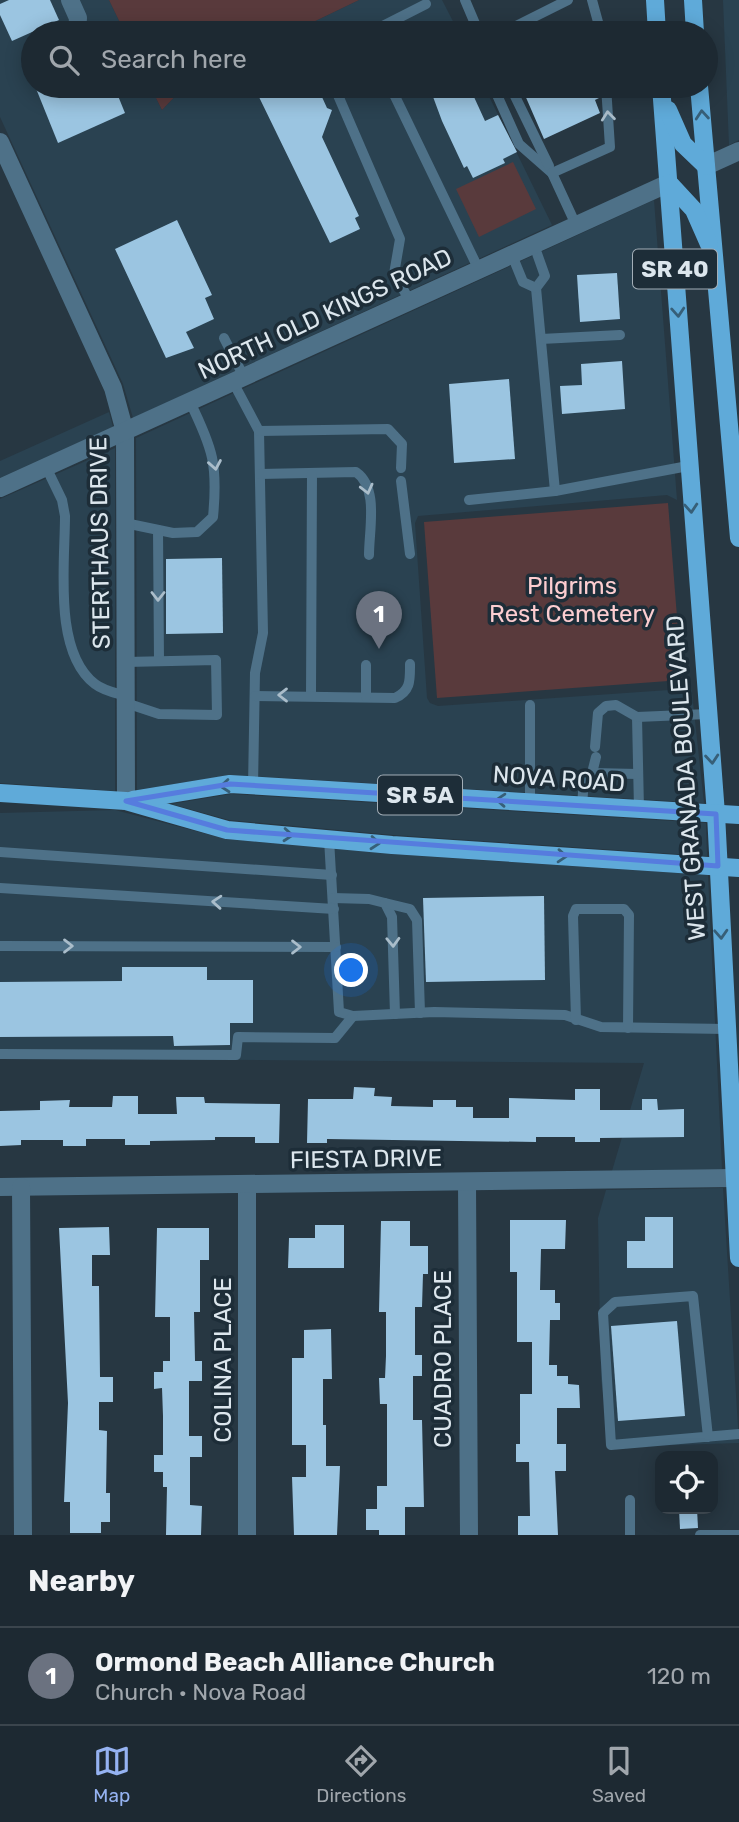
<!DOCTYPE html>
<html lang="en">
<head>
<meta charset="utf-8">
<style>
	body { margin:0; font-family:Rubik,sans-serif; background:#25313a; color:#f1f3f6 }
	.controls { position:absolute; right:21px; bottom:21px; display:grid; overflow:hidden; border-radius:14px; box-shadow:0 4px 18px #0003 }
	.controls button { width:63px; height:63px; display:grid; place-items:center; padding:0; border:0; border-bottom:2px solid #3b454d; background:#1d2932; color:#f1f3f6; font:35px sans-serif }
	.you { position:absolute; left:352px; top:971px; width:24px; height:24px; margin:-18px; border:5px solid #fff; border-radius:50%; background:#1a73e8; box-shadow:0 0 0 10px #1a73e833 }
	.badge { display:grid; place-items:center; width:46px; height:46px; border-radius:50%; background:#95b2f1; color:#fff; font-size:23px; font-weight:700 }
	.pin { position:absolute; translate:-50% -58px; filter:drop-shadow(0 2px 4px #0008) }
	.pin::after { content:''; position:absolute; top:37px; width:24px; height:21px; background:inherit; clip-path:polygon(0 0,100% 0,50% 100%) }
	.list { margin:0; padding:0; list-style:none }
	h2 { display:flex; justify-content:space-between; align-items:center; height:91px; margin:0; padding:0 28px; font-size:30px }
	h2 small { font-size:23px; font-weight:400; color:#a0a6ac }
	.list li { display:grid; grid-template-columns:46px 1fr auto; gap:21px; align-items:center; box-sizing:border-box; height:98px; padding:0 28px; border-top:2px solid #3b454d }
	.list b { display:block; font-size:26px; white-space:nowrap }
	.list p { margin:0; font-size:23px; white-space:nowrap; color:#a0a6ac }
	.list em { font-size:23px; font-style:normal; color:#a0a6ac }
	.icon { flex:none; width:38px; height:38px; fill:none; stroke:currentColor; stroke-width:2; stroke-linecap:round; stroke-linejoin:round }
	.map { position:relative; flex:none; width:739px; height:1535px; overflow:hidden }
	.search { position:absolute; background:#1d2932; box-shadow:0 4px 18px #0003; left:21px; right:21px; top:21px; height:77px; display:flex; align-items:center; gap:18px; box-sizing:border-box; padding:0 24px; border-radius:38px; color:#a0a6ac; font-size:26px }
	.sheet { height:189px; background:#1d2932 }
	nav { display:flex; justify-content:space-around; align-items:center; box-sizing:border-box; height:98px; border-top:2px solid #3b454d; background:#1d2932; font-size:19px; color:#a0a6ac }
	nav a { display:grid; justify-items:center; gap:4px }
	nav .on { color:#95b2f1 }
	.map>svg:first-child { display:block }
</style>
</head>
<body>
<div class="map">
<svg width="739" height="1535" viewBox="0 0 739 1535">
	<rect width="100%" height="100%" fill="#273742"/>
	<!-- built -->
	<g fill="#2a4251">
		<path d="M0,0H109L125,33H33V86H150L162,110L185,86H484L552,225L133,418L123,384L0,117Z"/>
		<path d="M359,0H442L459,33H268L305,26Z"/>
		<path d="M723,0H739V140L729,145Z"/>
		<path d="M654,200L677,500L667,495L418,516L415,523L427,698L430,703L438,706L683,689L691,684L704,803L231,775L137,790L136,438Z"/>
		<path d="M109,412L113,427L0,478V461Z"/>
		<path d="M115,448V791L0,783V499Z"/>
		<path d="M231,794L706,823L707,856L393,835L229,820L171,804Z"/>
		<path d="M115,810L226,839L391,854L708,875L722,1169L612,1171L644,1063L0,1058V813Z"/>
		<path d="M723,1188L739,1443L611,1447L601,1380L598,1218L606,1190Z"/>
	</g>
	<!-- green -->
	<g fill="#593a3c">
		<path d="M109,0H359L305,26L268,33H125Z"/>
		<path d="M150,86H185L162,110Z"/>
		<path d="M513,162L536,209L479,237L456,189Z"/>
		<path d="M668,503L682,680L437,698L424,522Z"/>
	</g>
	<!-- building -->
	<g fill="#9bc5e1">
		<path d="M9,0H50L59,20L12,41L0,15V4Z"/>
		<path d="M35,86H114L125,113L58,143Z"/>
		<path d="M283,86H317L327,108L332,110L322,137L359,216L355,218L360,229L330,243L259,97Z"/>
		<path d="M429,86H469L485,121L498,115L517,152L503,159L505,163L473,178L467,166L464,168L442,121Z"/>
		<path d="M521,86H595L599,98L595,100L600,113L544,139Z"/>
		<path d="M177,220L212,295L205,298L214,319L186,332L194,348L166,358L115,249Z"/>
		<path d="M617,273L620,319L580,322L577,275Z"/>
		<path d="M622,361L625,409L562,414L560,386L582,385L581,364Z"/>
		<path d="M509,379L515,459L454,463L449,384Z"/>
		<path d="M222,558L223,633L166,634V559Z"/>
		<path d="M544,896L545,980L426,982L423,898Z"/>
		<path d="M122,967H207V980H253V1023H230V1045L174,1046L173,1036L0,1037V982L122,981Z"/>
		<path d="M354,1087L375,1088L374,1096L392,1097L391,1106L433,1107V1100H456V1107H473V1118H509V1098L575,1100V1089H600V1110H642V1099H657L658,1110L684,1109V1137L600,1138V1142H575V1137H536V1142L327,1139V1143H307L308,1099H353Z"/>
		<path d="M113,1096H138V1114H177L176,1097H204L205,1103L280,1104L279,1143H255V1137H215V1140L150,1141V1145H125V1139H86V1146H63V1140H21V1145L0,1146V1111L40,1110V1101L70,1100L69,1107H112Z"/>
		<path d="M645,1217H673V1268H627V1241H645Z"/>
		<path d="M510,1220H566L565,1249H541L540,1290H555V1303H560V1320H550L549,1365H557V1376H568V1384L579,1385L580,1408H557V1444H566V1471H555L558,1535H518V1516H530L529,1462H516V1444H520V1394H532V1342H517V1272H510Z"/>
		<path d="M381,1221H410V1246H428V1274H423L422,1307H415V1355H422V1376H413V1420H422L424,1507H405V1535H379V1530H366V1509H377V1486H387V1404H380L379,1378H385L386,1356V1312H379Z"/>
		<path d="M315,1225H344V1268H288L289,1238H315Z"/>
		<path d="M109,1227L110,1255H92V1286H99L100,1377H113V1402H99V1430L107,1431L106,1493H110V1522H101V1533H70V1502H64L68,1403L59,1228Z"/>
		<path d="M157,1228H209V1260H200V1312H194L195,1361H202V1381H189V1436H202V1457H190V1505L202,1506L201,1535H166L167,1487H163V1472H154V1455H163V1416L162,1388L154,1389V1372H163V1361H170V1317H155Z"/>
		<path d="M677,1321L685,1416L618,1421L611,1326Z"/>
		<path d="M331,1329L332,1379H323V1425H326V1466H340L337,1535H294L292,1477H306V1445H292V1358H304V1330Z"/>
		<path d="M679,1509H697L698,1528L680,1529Z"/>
	</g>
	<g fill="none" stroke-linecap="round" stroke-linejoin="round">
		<!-- service -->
		<g stroke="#4e7188" stroke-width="10">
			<path d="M465,0L479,33"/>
			<path d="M592,0L601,33"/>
			<path d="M369,33L426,4"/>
			<path d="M502,33L568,0"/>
			<path d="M334,86L400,239L394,274L410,301"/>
			<path d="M390,86L479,270"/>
			<path d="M493,86L519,144L552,173"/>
			<path d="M510,86L549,166"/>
			<path d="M576,225L552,173L610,147L606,86"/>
			<path d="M534,245L545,276L536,288L555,491L688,466"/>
			<path d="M512,255L523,282L536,288"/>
			<path d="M224,338L244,377"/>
			<path d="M541,339L620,335"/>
			<path d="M233,382L259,431L263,633L255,673L253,786"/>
			<path d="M259,431L388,429L402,444L401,468"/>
			<path d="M46,467L62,500L65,516C65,564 53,652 95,684C104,691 116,693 126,696"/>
			<path d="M260,474L356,472C379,488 369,529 369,555"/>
			<path d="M401,481L410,554"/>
			<path d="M469,500L555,491"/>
			<path d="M125,523L173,533L197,532L213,517C218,465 213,449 190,402"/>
			<path d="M158,530L159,661"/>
			<path d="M311,695L312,474"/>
			<path d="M255,696L395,698C411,691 410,680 410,664"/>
			<path d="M366,697V665"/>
			<path d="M126,703L159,714L217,715L216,660L126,662"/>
			<path d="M530,705V802"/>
			<path d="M637,717L639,809"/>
			<path d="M595,747L598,713L606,706L616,705L637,717L708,714"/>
			<path d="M592,773L638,774"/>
			<path d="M582,805L584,780L591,777L596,757"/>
			<path d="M329,839L339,1012L353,1016L434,1012L565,1015L601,1027L726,1029"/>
			<path d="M0,852L332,875"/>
			<path d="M0,888L334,909"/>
			<path d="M333,898L369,899L385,903L392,917L395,1014"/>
			<path d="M385,903L410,909L417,920L420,1013"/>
			<path d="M0,946L336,947"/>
			<path d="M576,1020L573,916L576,909H624L629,915L628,1028"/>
			<path d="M0,1054L236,1055L238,1037L335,1038L353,1016"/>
			<path d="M708,1437L693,1296L615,1302L603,1313L611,1445L739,1434"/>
			<path d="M630,1500V1535"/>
			<path d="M700,1535H739"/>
		</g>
		<!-- minor -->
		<g stroke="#4e7188" stroke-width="18">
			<path d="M70,0L78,18L77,33"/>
			<path d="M0,142L113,388L125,432L126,801"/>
			<path d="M706,166L739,151"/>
			<path d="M0,488L669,183"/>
			<path d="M467,1182L469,1535"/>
			<path d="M247,1185V1535"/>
			<path d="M0,1187L733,1178"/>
			<path d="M21,1187L23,1535"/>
		</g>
		<!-- primary -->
		<g stroke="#5faad9" stroke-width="18">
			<path d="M655,0L657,33"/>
			<path d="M693,0L695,33"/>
			<path d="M661,86L716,814L739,1258"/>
			<path d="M699,86L739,538"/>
			<path d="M668,110L683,144L706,166"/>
			<path d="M669,183L694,210L709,244"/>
			<path d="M0,793L126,801L227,830L392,845L739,868"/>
			<path d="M133,800L230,784L739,815"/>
		</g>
	</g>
	<!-- one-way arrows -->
	<defs><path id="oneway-chevron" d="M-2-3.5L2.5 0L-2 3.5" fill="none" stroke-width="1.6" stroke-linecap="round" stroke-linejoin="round" transform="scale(1.75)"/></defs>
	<g stroke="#375f78">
		<use href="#oneway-chevron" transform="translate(702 115) rotate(-95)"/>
		<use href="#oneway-chevron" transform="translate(678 312) rotate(86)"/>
		<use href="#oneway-chevron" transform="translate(691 508) rotate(86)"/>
		<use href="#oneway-chevron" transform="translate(712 759) rotate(85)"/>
		<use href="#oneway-chevron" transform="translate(225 786) rotate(175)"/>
		<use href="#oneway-chevron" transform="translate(501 800) rotate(-176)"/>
		<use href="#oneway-chevron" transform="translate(288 835) rotate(5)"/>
		<use href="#oneway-chevron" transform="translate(375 843) rotate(5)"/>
		<use href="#oneway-chevron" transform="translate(562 856) rotate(4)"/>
		<use href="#oneway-chevron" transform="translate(721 934) rotate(87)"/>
	</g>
	<g stroke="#aabdca">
		<use href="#oneway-chevron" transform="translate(608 116) rotate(-96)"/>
		<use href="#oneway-chevron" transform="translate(215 465) rotate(80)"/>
		<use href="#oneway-chevron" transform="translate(367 489) rotate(76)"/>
		<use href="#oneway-chevron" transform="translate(158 596) rotate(90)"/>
		<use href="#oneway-chevron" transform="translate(283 695) rotate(180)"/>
		<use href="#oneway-chevron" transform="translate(217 902) rotate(-176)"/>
		<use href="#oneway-chevron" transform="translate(393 942) rotate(88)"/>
		<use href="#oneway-chevron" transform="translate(68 946)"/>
		<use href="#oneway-chevron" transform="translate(296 947)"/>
	</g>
	<!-- marked area -->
	<path fill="none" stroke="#567cde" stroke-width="5" stroke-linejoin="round" d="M230,784L716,814L718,866L227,830L126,801Z"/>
	<g text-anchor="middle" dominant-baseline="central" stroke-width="7" stroke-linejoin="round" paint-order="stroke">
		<!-- shield labels -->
		<g fill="#1d2d38" stroke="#a3aeb7" stroke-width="2">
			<rect x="633" y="249.5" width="84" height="39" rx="5"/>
			<rect x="378" y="775.5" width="84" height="39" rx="5"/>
		</g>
		<g font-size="23" font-weight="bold" fill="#dce6ed">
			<text x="675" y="269">SR 40</text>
			<text x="420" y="795">SR 5A</text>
		</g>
		<!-- street labels -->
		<g font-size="24" fill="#dce6ed" stroke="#1d2d38">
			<text transform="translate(325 314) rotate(-25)">NORTH OLD KINGS ROAD</text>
			<text transform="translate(100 543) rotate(-91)">STERTHAUS DRIVE</text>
			<text transform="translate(686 778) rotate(-94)">WEST GRANADA BOULEVARD</text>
			<text transform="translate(559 779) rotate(4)">NOVA ROAD</text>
			<text transform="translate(366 1159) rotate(-1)">FIESTA DRIVE</text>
			<text transform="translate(443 1359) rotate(-90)">CUADRO PLACE</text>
			<text transform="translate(223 1360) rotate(-90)">COLINA PLACE</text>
		</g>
		<!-- park labels -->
		<g font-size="24" fill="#fccdd0" stroke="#1d2d38">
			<text x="572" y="586">Pilgrims<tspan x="572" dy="28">Rest Cemetery</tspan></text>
		</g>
	</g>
</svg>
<div class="controls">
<button><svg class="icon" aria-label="locate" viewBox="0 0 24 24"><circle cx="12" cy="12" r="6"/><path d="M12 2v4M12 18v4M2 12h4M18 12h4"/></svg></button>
</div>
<div class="you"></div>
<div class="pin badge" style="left:379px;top:649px;background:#6b7280">1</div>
<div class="search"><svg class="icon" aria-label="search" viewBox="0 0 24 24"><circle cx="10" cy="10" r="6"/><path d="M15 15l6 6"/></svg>Search here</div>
</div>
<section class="sheet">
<h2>Nearby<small></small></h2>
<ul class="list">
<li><span class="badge" style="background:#6b7280">1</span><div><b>Ormond Beach Alliance Church</b><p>Church · Nova Road</p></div><em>120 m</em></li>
</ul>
</section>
<nav>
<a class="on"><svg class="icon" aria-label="map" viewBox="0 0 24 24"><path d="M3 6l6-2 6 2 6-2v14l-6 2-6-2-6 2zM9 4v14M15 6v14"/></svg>Map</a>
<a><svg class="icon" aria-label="directions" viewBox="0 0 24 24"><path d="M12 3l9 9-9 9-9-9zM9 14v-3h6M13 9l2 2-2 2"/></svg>Directions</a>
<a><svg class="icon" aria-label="saved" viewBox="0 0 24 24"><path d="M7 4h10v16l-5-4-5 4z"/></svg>Saved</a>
</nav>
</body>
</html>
